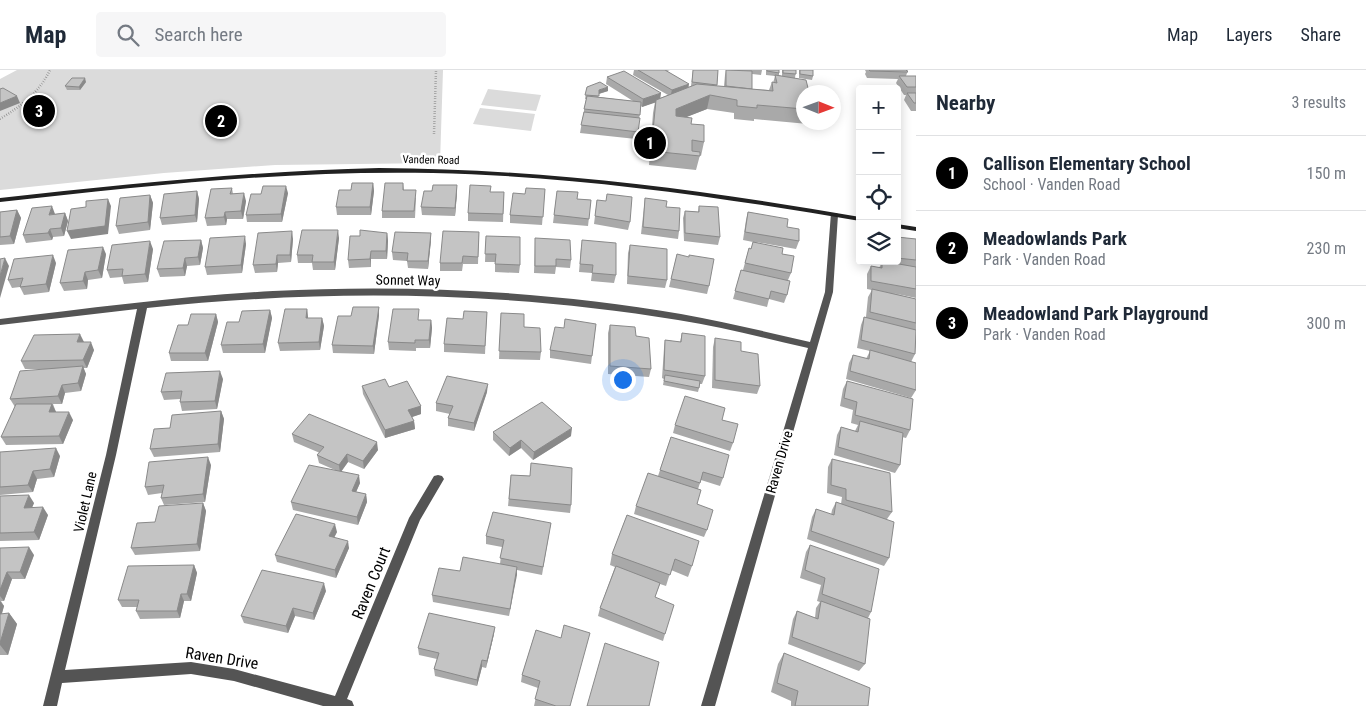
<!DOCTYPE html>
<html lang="en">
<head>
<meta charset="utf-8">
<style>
	body { margin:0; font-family:"Roboto Condensed",sans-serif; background:#f6f6f7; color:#1f2937 }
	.controls { position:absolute; right:15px; top:15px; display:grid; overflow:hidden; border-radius:5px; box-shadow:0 2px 12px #0003 }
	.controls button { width:45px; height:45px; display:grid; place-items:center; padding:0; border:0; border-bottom:1px solid #e0e1e3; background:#fff; color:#1f2937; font:25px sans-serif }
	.compass { position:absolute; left:796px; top:15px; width:45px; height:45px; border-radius:50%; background:#fff; box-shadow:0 2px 12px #0003; rotate:91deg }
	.you { position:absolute; left:622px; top:309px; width:18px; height:18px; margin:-12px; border:4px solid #fff; border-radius:50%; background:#1a73e8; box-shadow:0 0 0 8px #1a73e833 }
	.badge { display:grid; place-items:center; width:32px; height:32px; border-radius:50%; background:#000; color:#fff; font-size:16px; font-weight:700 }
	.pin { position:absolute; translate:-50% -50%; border:2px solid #fff; box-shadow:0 1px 5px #0006 }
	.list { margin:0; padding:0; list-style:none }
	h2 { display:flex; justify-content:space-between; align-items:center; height:65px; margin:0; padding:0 20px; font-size:21px }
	h2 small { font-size:16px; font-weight:400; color:#747a83 }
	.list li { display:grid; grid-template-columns:32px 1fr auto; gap:15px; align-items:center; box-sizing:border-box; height:75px; padding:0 20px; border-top:1px solid #e0e1e3 }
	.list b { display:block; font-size:19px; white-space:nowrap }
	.list p { margin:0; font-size:16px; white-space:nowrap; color:#747a83 }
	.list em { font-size:16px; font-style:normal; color:#747a83 }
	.icon { flex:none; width:28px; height:28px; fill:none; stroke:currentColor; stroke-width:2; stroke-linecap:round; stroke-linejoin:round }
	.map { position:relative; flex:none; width:916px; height:636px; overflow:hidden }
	header { display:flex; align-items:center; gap:30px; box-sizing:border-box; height:70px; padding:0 25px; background:#fff; border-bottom:1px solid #e0e1e3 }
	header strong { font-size:24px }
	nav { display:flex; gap:28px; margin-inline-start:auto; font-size:18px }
	.search { width:350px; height:45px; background:#f6f6f7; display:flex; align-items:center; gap:12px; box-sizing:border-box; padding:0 18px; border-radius:5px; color:#747a83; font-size:19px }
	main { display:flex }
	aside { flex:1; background:#fff }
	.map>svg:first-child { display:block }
</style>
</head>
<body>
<header>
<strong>Map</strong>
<div class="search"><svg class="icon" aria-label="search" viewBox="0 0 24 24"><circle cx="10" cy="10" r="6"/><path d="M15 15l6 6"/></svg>Search here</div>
<nav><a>Map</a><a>Layers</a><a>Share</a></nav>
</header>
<main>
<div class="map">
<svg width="916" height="636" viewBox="0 0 916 636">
	<rect width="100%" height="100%" fill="#fff"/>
	<!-- green -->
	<g fill="#dbdbdb">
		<path d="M17,0H443L440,93L275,95L164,103L0,120V9Z"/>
		<path d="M488,19L541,25L536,41L481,35Z"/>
		<path d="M480,38L535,44L531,61L473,54Z"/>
	</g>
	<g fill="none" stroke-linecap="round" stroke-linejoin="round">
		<!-- path -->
		<g stroke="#767676" stroke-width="2.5" stroke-dasharray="0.5 2" stroke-linecap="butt">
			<path d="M0,49C21,36 39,23 50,0"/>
			<path d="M434,64L436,0"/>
		</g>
		<!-- street -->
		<path fill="#545454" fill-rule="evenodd" d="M831,143H837L838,145L833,222L715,636H701L808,278C765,268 722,257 678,250C502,221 324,219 147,238L116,385L65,600L191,592L234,599L335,626L409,448L434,406L438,405L442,406L444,409L420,450L347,629L352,631L354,636H323L234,611L191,604L62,613L57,636H43L106,385L137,239L0,255V249C91,238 181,226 273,221C408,214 548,221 681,244C725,252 767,262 810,272L825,222Z"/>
		<!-- secondary -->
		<g fill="#212121" fill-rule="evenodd">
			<path d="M379,98C542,99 699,119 860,147V151C719,127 576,106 433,103C288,100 144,116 0,132V128C126,114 252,101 379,98Z"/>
			<path d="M897,154L916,157V161L897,158Z"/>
		</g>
	</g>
	<!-- wall -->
	<g fill="#a9a9a9">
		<path d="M634,0H670L667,1L689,17L691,16L693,0H718L717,16H724L725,5L726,0H762L761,5L752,4V19L769,20L772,12L773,13L775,6L766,5V0H779V5L782,6V0H796L795,8L804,22V52H808V54L754,49V51L734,49V43L707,39L686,47L704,72L701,86L700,85L696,100L649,95L653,43L655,32L642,37L641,36L636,69L580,63L586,29H585L587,17L608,21L599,24L598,27L633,31L606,14L607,7L660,28L668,25L633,5Z"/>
		<path d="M799,0H813V6L812,10L799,8Z"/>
		<path d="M865,0H908L906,6H916V41H911L904,30L906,25H904L896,13L898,9L867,8L865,4L866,2Z"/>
		<path d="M86,12L80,20H67L65,16Z"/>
		<path d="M373,113L374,121L371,145H337L336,137L351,120Z"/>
		<path d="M403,113L404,120L416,128L415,148H382V141Z"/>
		<path d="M232,118L233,124L246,131L243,149H227L226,155L207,156L205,148Z"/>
		<path d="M545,119L542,155L510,153V145L525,124Z"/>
		<path d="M197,121L199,129L197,152L162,155L160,148Z"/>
		<path d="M557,121L577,129L591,130L588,156L553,153Z"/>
		<path d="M490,122H504L503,152L468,151V143Z"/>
		<path d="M288,123L282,152H247L246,145L261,124Z"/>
		<path d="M457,123L455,146L422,145L421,137Z"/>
		<path d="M150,125L153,133L150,160L119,164L116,156Z"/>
		<path d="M645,128L679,161L678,169L641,164Z"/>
		<path d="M597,130L630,152L628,160L594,154Z"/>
		<path d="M699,136L720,167L718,175L684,171L683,148L685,141L698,142Z"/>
		<path d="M17,140L21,148L14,174L0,175V142Z"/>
		<path d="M748,142L787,157L799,171L796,179L756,172L782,184L791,203L788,210L787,225L784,233L769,229L767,237L733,229L741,200H743L749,178L751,179L753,172L743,170L746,150Z"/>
		<path d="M65,143L68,151L64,166L53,167L52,170L26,173L23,165L55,144Z"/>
		<path d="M479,162L478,194H463L462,201H440V193Z"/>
		<path d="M387,163L388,171L387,189H371V197L349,198L348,190L360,166Z"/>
		<path d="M431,163V170L428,199L408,198L407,191L393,190L392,182Z"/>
		<path d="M486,166L520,195L519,203L495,202V192H485Z"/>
		<path d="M897,167L916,169V228L892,223L916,229V273L915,284L911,292L916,320L911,328L846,309L849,293L853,285L866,289L870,281L857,278L861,255L864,247H866L868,227L872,220L867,219V204L871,196L879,198L881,194L870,193V191H897Z"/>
		<path d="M339,168L335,200H313L312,193H298L297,185Z"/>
		<path d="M535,168L571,190L570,198L556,197L555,204L534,203Z"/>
		<path d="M293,169L291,192L278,193L277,202L255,203L253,195Z"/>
		<path d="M201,170L203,178L200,195L187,196L185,206L160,207L157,199Z"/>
		<path d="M246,174L242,203L207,205L205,197Z"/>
		<path d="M630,175L667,210L665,218L627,214L628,183Z"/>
		<path d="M581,178L616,205L614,213L591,211L592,203L579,202Z"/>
		<path d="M153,179L148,212L124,214L122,207L110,208L107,200Z"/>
		<path d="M106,184L102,208L88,210L87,219L64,221L60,213Z"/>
		<path d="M677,184L709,216L707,224L669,217Z"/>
		<path d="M56,193L49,222L24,225L20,217L12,218L8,210Z"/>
		<path d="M379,237V245L374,284L333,283L332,275L351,246Z"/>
		<path d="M307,239L308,248H322L324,256L320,280L280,281L278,273Z"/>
		<path d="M270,240L272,248L265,283H223L221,275Z"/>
		<path d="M487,242L485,284L444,282V274L463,249Z"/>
		<path d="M501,243L524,257L541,282L540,290L499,289Z"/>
		<path d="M216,244L218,252L208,291H171L169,283L188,255Z"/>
		<path d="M419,250H431L432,258L430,278H416V281L389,280L388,272Z"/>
		<path d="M596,254L591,294L550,288V280L564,258Z"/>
		<path d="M610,255L636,266L651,299L649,307L608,304V263Z"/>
		<path d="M682,263L705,306L702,314H700L698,322L663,315L664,309L662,308L664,278L665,270L680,272Z"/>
		<path d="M715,268L741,281L760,316L757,324L712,318L713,277Z"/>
		<path d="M84,272L94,280L87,298H83L86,304L81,321L65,323L62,334H53L56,342L73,350L63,374L6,375L1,367L15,337L10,329L48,299H25L21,291Z"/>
		<path d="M223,309L217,339L182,341L180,332V329L164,330L161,322Z"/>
		<path d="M847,311L910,360L906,368L902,367L900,395L895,403L834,385L837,365L841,357L855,361L858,355L851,353L853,340L840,336L843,319Z"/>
		<path d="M362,316L421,336V344L412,347L414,351L415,359L385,368L363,324Z"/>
		<path d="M487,322L474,361L448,356V348L450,344L436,341V333Z"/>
		<path d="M221,341L224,349L220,382L154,387L150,379L170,358Z"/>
		<path d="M722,350L733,373L730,381L673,363L675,355Z"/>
		<path d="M493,362L571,366L533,390L521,378L509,386L493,370Z"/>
		<path d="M292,364L378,380L364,399L348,392L341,402L360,413L356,422L366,424L367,432L358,455L293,440L291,432L335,400L319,393L317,385L320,383L294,372Z"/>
		<path d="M671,367L723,408L720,416L701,410L698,419L697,434L707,460L704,467L634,444L636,436L658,406Z"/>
		<path d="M0,382L60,386L54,407L37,409L33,422L0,425Z"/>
		<path d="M832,389L892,442L887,449L889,488L884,496L807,469L812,447L816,439L831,445L832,440L836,432L841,434L842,427L827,423L828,397Z"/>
		<path d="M211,395L205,432L164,435L161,428L162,423L148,425L145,417Z"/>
		<path d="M511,405L530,406L571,435L570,443L508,436Z"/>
		<path d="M0,426L34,433L32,437L48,445L39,470L0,471Z"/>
		<path d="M203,433L206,441L200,481L135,485L131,478L155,452Z"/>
		<path d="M627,445L692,496L688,507L671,500L666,516L660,514L655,527L665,564L663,571L598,546L600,538L615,497L610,495L612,484Z"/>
		<path d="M551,453L542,505L517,500L509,546L433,532L432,525L460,501L500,494L502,477L486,474V466Z"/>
		<path d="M337,462L334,467L349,478L336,508L277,492L275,485Z"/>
		<path d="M810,475L871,542L868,548L865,594L859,601L788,574L793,549L797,541L815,548L816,538L820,532L817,531L821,515L800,508L806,482Z"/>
		<path d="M0,478L34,485L25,509H12L4,531H1L4,536L2,544L9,543L17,554L8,585H0Z"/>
		<path d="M194,495L197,503L191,531H184L180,548L140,549L136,541L137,537H122L118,530Z"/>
		<path d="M326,521L314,550L295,546L288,563L244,553L241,546Z"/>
		<path d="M536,560L570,636H534L538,618L521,612L522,605Z"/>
		<path d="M494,564L486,598L482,597L477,616L435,606L434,599L437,589L419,585L418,578Z"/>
		<path d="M784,583L868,636H791V631L771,622L778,594Z"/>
	</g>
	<!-- shaded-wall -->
	<g fill="#898989">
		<path d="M85,8L86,12L80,20L79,17Z"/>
		<path d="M689,14L688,21L670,27L672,20Z"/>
		<path d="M608,17V21L598,24L599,20Z"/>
		<path d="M661,23L660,31L642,37L643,29Z"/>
		<path d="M710,25L707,39L674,52L676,39Z"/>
		<path d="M17,26L20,33L0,41V33Z"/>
		<path d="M373,113L374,121L371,145L370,137Z"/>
		<path d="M457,115V123L455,146V138Z"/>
		<path d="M286,116L288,123L282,152L281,144Z"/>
		<path d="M197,121L199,129L197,152L195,145Z"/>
		<path d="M244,123L246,131L243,149L241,141Z"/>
		<path d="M150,125L153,133L150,160L148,152Z"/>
		<path d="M108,129L111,136L108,164L71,169L67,161Z"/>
		<path d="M52,136L55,144L49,145Z"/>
		<path d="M17,140L21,148L14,174L10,166Z"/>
		<path d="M225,142L227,149L226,155L224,147Z"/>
		<path d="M65,143L68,151L64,166L61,158Z"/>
		<path d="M50,159L53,167L52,170L48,163Z"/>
		<path d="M338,160L339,168L335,200L334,192Z"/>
		<path d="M292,161L293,169L291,192L290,185Z"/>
		<path d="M387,163L388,171L387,189L386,181Z"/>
		<path d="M431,163V170L428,199V191Z"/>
		<path d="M245,166L246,174L242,203L241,195Z"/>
		<path d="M201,170L203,178L200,195L198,187Z"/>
		<path d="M150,171L153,179L148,212L145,204Z"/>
		<path d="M103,177L106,184L102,208L98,200Z"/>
		<path d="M371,181V197L370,189Z"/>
		<path d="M53,185L56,193L49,222L46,214Z"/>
		<path d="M277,185L278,193L277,202L276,194Z"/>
		<path d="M5,188L9,196L0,228V206Z"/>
		<path d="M185,188L187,196L185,206L183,198Z"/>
		<path d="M85,202L88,210L87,219L83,211Z"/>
		<path d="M379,237V245L374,284L373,276Z"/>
		<path d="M307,239L308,247L307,256L306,248Z"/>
		<path d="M270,240L272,248L265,283L263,274Z"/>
		<path d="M216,244L218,252L208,291L205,283Z"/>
		<path d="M322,248L324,256L320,280L319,272Z"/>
		<path d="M431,250L432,258L430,278L429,270Z"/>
		<path d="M80,264L84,272H77Z"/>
		<path d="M91,272L94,280L87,298L83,290Z"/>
		<path d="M83,296L86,304L81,321L78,313Z"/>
		<path d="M220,301L223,309L217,339L215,331Z"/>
		<path d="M488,314L487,322L474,361V353Z"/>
		<path d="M62,315L65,323L62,334L58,326Z"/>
		<path d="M52,334L56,342L53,350L49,342Z"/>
		<path d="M421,336V344L409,348L408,340Z"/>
		<path d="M221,341L224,349L220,382L218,374Z"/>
		<path d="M69,342L73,350L63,374L59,366Z"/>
		<path d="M414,351L415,359L385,368V360Z"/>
		<path d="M572,358L571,366L533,390L534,382Z"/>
		<path d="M521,370V378L509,386L510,378Z"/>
		<path d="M377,372L378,380L364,399L363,391Z"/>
		<path d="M56,378L60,386L54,407L50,399Z"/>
		<path d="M347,384L348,392L340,403L339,395Z"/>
		<path d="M208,387L211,395L205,432L203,424Z"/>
		<path d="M33,401L37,409L33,422L28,415Z"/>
		<path d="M359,405L360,413L353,429L352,421Z"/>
		<path d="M366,424L367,432L358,455L357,447Z"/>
		<path d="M29,425L34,433L29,445L24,438Z"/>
		<path d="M203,433L206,441L200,481L197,474Z"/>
		<path d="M43,437L48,445L39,470L34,462Z"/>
		<path d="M335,454L337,462L331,474L329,466Z"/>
		<path d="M348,471L349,478L336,508L335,500Z"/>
		<path d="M29,477L34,485L25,509L20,502Z"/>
		<path d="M194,495L197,503L191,531L187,524Z"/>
		<path d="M517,497V505L509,546L510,539Z"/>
		<path d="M7,502L12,509L4,531L0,526V520Z"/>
		<path d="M324,513L326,521L314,550L313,543Z"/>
		<path d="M181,524L184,531L180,548L177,541Z"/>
		<path d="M0,531L4,536L0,549Z"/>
		<path d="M293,538L295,546L288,563L286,556Z"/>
		<path d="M9,543L17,554L8,585L0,575V573Z"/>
		<path d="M495,557L494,564L486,598L487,591Z"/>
		<path d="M482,590V597L477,616V610Z"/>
	</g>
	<!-- building -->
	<g fill="#c4c4c4" stroke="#898989">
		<path d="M638,0H665L689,14L672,20Z"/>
		<path d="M693,0H718L717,15L692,12Z"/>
		<path d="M726,0L752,1V19L726,16Z"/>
		<path d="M767,0H779V3L767,1Z"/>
		<path d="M783,0H796V4L783,3Z"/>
		<path d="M800,0H813V6L800,4Z"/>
		<path d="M869,0H906L908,2L870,1Z"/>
		<path d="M624,1L661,23L643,29L607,7Z"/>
		<path d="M775,5L806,10L809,22H804V39L757,35V38L737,36V30L710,25L676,39V46L692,48L691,54L704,55V72L692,70V81L700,82V86L651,81L656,30L697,14L773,21L772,12L777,13Z"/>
		<path d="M899,6H916V17H907Z"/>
		<path d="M72,8H85L79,17L65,16Z"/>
		<path d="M600,12L608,17L599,20V26L585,25L587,17Z"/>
		<path d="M3,18L17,26L0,33V19Z"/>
		<path d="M907,23H916V33H914Z"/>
		<path d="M587,26L641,32L640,45L584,39Z"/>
		<path d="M584,42L640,48L638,62L581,55Z"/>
		<path d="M352,113H373L370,137H336L339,120H351Z"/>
		<path d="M385,113H403V120H416L414,141H382Z"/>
		<path d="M433,115H457L455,138L421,137L424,121H432Z"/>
		<path d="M470,115L491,116L490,122H504L503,144L468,143Z"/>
		<path d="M263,116H286L281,144L246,145L251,124H261Z"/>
		<path d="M232,118L230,124L244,123L241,141L225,142L224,147L205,148L211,119Z"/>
		<path d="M526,118L545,119L543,147L510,145L513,123L525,124Z"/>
		<path d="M197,121L195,145L160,148L164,124Z"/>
		<path d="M557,121L578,122L577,129L591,130L589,149L554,145Z"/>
		<path d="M607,124L632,127L630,152L595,146L597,130L606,131Z"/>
		<path d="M150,125L148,152L116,156L120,128Z"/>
		<path d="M645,128L667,131L666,137L680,138L679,161L643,157Z"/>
		<path d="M108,129L105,156L67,161L71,139L86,137V131Z"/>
		<path d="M52,136L49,145L65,143L61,158L50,159L48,163L23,165L32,138Z"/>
		<path d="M699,136L718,137L720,167L685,163V141L699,142Z"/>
		<path d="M17,140L10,166L0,167V142Z"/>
		<path d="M748,142L788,149L787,157L799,159V171L745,162Z"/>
		<path d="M302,160H338L334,192H312L313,185H297Z"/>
		<path d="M360,160L387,163L386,181H371L370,189L348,190L350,166H360Z"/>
		<path d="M292,161L290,185H277L276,194L253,195L258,163Z"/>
		<path d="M443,161L479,162L478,187L463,186L462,193H440Z"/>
		<path d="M395,162L431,163L428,191H407L408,183L392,182Z"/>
		<path d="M245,166L241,195L205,197L210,168Z"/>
		<path d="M486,166L520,167V195L495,194L496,184H485Z"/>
		<path d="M897,167L916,169V190L897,188Z"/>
		<path d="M535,168L570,170L571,190L556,189V196H535Z"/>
		<path d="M201,170L198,187L185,188L183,198L157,199L164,171Z"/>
		<path d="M582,170L616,173V205L592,203L593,195L580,194Z"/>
		<path d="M150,171L145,204L122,206L123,199L107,200L112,175Z"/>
		<path d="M753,172L783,178L782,184L794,186L791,203L745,193L749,178L751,179Z"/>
		<path d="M630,175L667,179V210L628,206Z"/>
		<path d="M103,177L98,200L85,202L83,211L60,213L68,180Z"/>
		<path d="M677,184L689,187V185L714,189L709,216L671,209Z"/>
		<path d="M53,185L46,214L20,217L23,208L8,210L14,189Z"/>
		<path d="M5,188L0,206V189Z"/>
		<path d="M882,191L916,197V219L871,211V196L882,198Z"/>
		<path d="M741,200L790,211L787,225L771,221L769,229L735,221Z"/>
		<path d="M872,219L916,229V253L870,242Z"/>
		<path d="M353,237H379L373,276L332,275L338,246H351Z"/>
		<path d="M285,239H307L306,248H322L319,272L278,273Z"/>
		<path d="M393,239H419L418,250H431L429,270H415V273L388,272Z"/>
		<path d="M270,240L263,274L221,275L227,252H239L242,241Z"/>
		<path d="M464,241L487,242L485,276L444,274L447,248L463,249Z"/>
		<path d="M501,243L524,244V257L540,258L541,282L499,281Z"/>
		<path d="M191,244H216L205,283H169L178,255H188Z"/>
		<path d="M864,247L916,260L915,284L861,270Z"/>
		<path d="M565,249L596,254L592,286L550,280L555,257L564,258Z"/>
		<path d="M610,255L635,257L636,266L649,268L651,299L610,296Z"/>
		<path d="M682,263L705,266V306L664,300L665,270L681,272Z"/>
		<path d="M80,264L77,272H91L83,290L21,291L34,265Z"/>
		<path d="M715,268L741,272V281L758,284L760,316L715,310Z"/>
		<path d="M870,280L916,293V320L850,301L853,285L869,289Z"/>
		<path d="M83,296L78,313L62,315L58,326L10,329L20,301Z"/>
		<path d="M220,301L215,331L180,332L182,321L161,322L166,303Z"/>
		<path d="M665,305L700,311L699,318L664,311Z"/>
		<path d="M447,306L488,314L474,353L448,348L453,336L436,333Z"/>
		<path d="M385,309L389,317L407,311L421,336L408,340L414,351L385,360L362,316Z"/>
		<path d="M847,311L913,329L910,360L855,345L857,332L844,328Z"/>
		<path d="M685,326L725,338L722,350L738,354L733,373L675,355Z"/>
		<path d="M542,332L572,358L534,382L521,370L510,378L493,362Z"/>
		<path d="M16,334H52L49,342H69L59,366L1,367Z"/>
		<path d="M221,341L218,374L150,379L154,359L170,358L172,345Z"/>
		<path d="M309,344L377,372L363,391L347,384L339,395L317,385L324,377L292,364Z"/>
		<path d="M860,351L903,363L900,395L838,377L841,357L858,362Z"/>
		<path d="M671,367L729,385L723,408L703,402L700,413L660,400Z"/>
		<path d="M56,378L50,399L33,401L28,415L0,417V382Z"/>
		<path d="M208,387L203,424L161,428L164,415L145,417L149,392Z"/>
		<path d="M832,389L890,403L892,442L846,430V419L831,415Z"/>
		<path d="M531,393L572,398L571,435L509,429L511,405L530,406Z"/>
		<path d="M309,395L359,405L352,421L366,424L357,447L291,432Z"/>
		<path d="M648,403L701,420L697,434L713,440L707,460L636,436Z"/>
		<path d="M29,425L24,438L43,437L34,462L0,463V426Z"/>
		<path d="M836,432L894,452L889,488L811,461L816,439L834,445Z"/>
		<path d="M203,433L197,474L131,478L137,453L155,452L159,436Z"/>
		<path d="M493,442L551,453L543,497L500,488L504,470L486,466Z"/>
		<path d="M296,444L335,454L329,466L348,471L335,500L275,485Z"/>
		<path d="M627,445L699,471L692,496L675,489L670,505L612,484Z"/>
		<path d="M810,475L879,499L871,542L822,524L825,508L805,500Z"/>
		<path d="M29,477L20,502H7L0,520V478Z"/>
		<path d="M463,487L517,497L510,539L432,525L439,498L460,501Z"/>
		<path d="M194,495L187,524H181L177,541H136L139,530H118L128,496Z"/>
		<path d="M616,496L660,513L655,527L674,535L665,564L600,538Z"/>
		<path d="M262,500L324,513L313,543L293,538L286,556L241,546Z"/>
		<path d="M821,531L870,549L865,594L792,567L797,541L818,549Z"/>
		<path d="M9,543L0,573V544Z"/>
		<path d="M429,543L495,557L487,591L482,590L477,610L434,599L439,583L418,578Z"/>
		<path d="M564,555L590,563L570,636H556L535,629L540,611L522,605L536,560L561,568Z"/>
		<path d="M605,573L659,592L649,636H587Z"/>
		<path d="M784,583L870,618L868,636H795L798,621L777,613Z"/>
	</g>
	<g text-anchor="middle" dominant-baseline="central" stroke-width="5" stroke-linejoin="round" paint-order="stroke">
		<!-- far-street labels -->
		<g font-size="11" fill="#000" stroke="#fff">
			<text transform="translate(431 90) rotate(1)">Vanden Road</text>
		</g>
		<!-- street labels -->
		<g font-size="14" fill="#000" stroke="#fff">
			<text transform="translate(408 210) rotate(1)">Sonnet Way</text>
			<text transform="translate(779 392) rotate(-74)">Raven Drive</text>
			<text transform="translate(85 432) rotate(-77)">Violet Lane</text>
		</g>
		<!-- near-street labels -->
		<g font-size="16" fill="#000" stroke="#fff">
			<text transform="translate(371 513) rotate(-68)">Raven Court</text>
			<text transform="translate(222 588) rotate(9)">Raven Drive</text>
		</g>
	</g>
</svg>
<div class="controls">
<button>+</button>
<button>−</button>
<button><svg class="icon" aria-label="locate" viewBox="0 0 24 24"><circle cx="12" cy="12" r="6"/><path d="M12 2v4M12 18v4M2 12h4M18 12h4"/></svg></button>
<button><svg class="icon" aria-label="layers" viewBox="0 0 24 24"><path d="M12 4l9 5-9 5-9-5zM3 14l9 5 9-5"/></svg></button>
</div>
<svg class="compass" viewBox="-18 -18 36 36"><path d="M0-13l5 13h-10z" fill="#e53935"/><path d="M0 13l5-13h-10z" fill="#747a83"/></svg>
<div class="you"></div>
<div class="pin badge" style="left:650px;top:73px">1</div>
<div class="pin badge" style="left:221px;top:51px">2</div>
<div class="pin badge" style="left:39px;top:41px">3</div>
</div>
<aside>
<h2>Nearby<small>3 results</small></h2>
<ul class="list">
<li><span class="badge">1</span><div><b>Callison Elementary School</b><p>School · Vanden Road</p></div><em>150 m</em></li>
<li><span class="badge">2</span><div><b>Meadowlands Park</b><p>Park · Vanden Road</p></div><em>230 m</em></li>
<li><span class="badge">3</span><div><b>Meadowland Park Playground</b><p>Park · Vanden Road</p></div><em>300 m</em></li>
</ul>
</aside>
</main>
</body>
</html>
